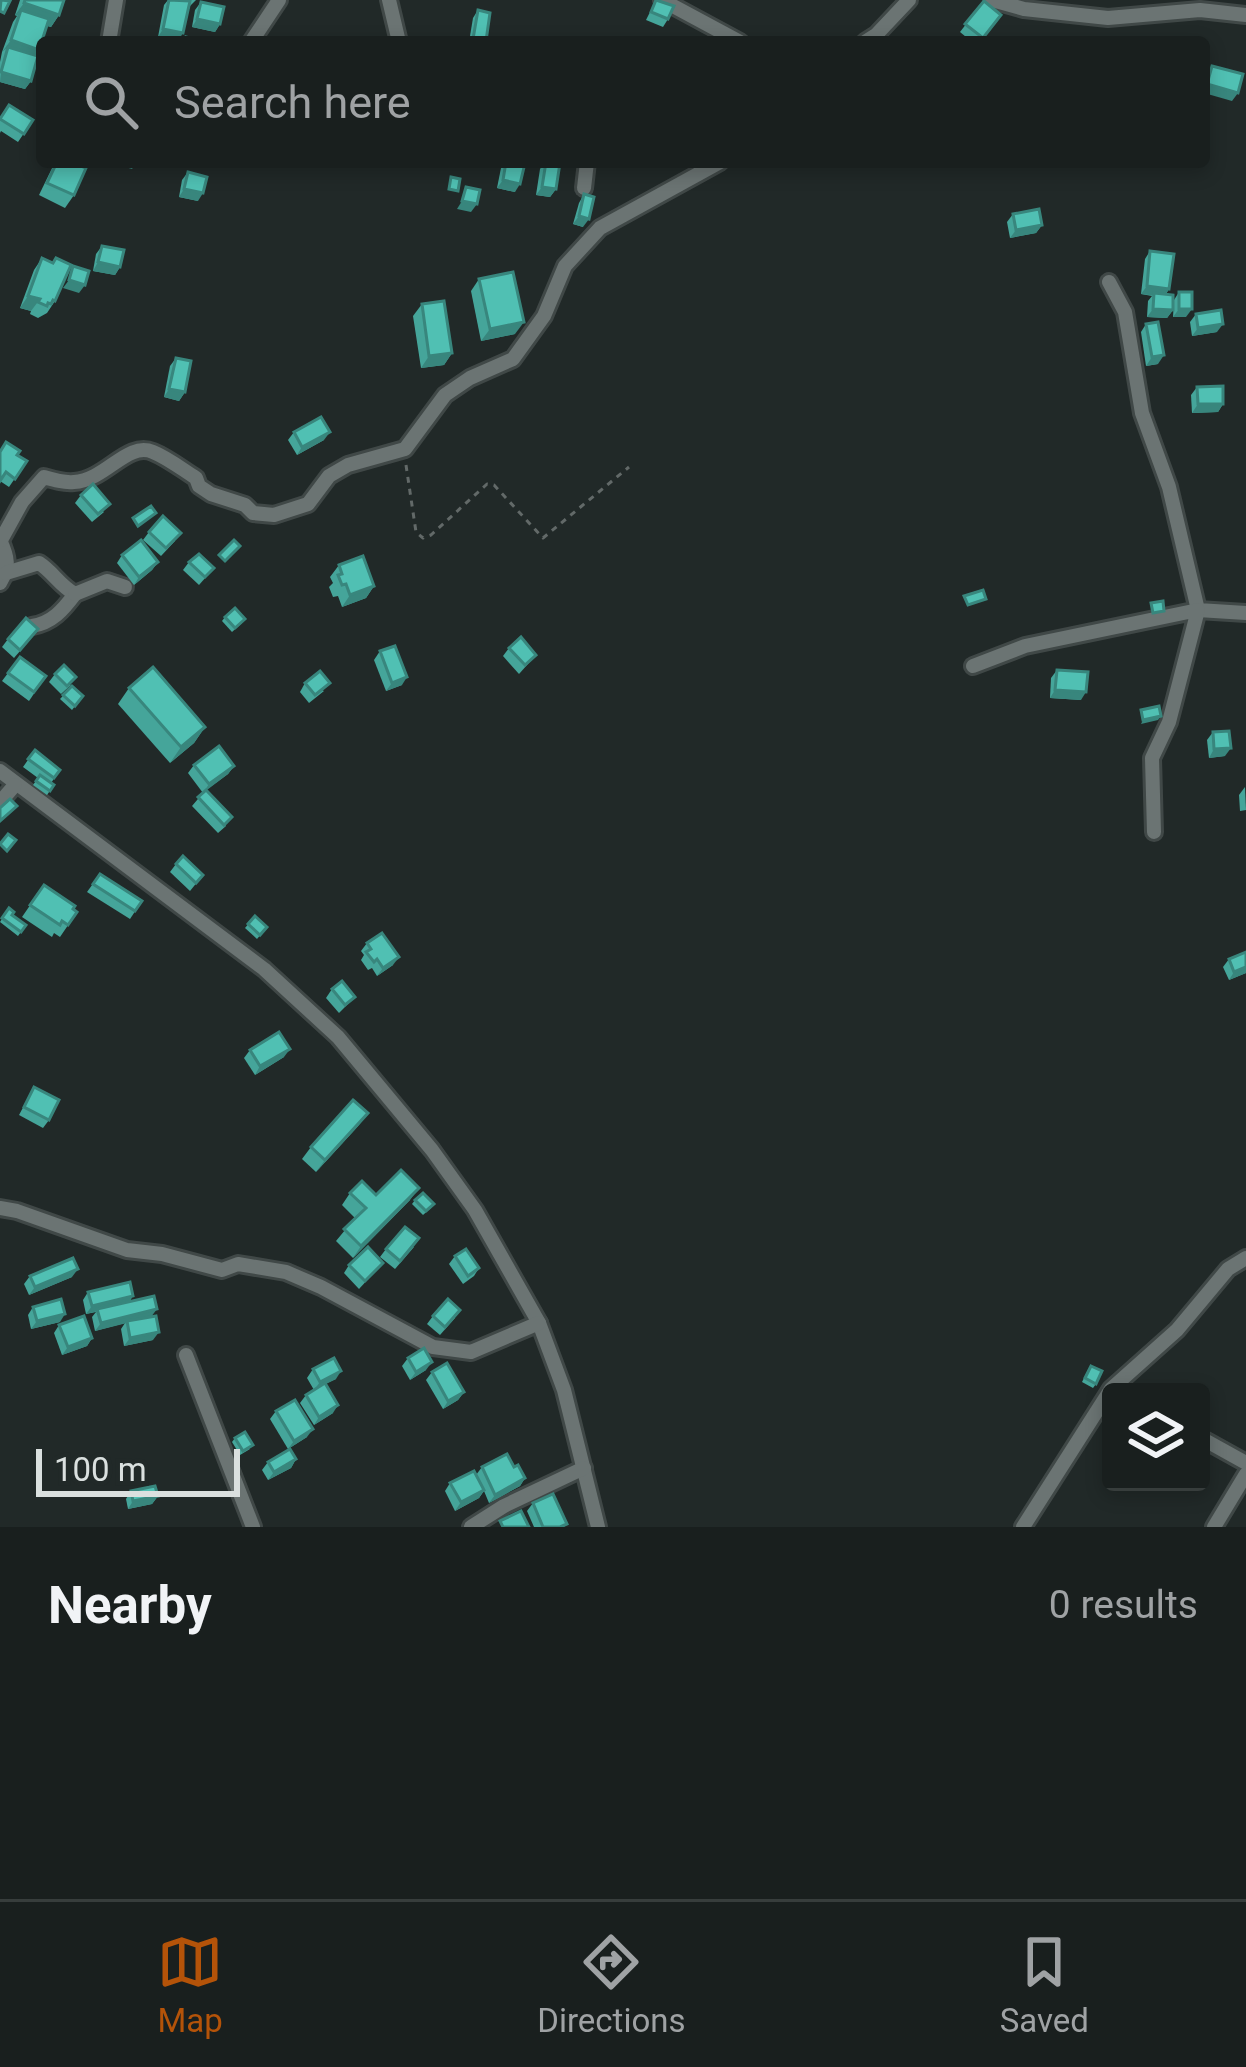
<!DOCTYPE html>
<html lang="en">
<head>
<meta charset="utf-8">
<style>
	body { margin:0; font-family:Roboto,sans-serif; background:#222727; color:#f1f3f6 }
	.controls { position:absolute; right:36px; bottom:36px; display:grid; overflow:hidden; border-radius:12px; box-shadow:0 6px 18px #0003 }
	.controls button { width:108px; height:108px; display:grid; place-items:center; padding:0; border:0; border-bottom:3px solid #373d3c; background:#191f1e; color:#f1f3f6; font:60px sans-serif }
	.scale { position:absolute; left:36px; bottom:30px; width:204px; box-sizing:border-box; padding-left:12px; border:6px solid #dae0df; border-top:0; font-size:33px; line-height:42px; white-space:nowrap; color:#dae0df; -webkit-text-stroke:9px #212928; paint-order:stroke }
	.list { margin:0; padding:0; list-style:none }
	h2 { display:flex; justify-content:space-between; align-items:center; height:156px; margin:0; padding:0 48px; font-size:51px }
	h2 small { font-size:39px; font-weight:400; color:#9fa2a4 }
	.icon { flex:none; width:66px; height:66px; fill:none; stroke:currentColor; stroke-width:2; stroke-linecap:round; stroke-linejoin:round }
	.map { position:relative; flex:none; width:1246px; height:1527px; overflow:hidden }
	.search { position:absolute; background:#191f1e; box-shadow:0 6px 18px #0003; left:36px; right:36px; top:36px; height:132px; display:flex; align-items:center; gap:30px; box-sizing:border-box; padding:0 42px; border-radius:12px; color:#9fa2a4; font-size:45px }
	.sheet { height:372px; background:#191f1e }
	nav { display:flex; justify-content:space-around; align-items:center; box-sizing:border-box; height:168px; border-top:3px solid #373d3c; background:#191f1e; font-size:33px; color:#9fa2a4 }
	nav a { display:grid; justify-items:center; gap:6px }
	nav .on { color:#b45309 }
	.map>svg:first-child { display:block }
</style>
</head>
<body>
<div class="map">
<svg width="1246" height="1527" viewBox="0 0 1246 1527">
	<rect width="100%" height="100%" fill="#212928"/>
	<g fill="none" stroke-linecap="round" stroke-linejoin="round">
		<defs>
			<g id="minor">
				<path d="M389,0L399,42"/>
				<path d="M662,0L740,42"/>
				<path d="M992,0L1024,9L1108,18L1200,10L1246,15"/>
				<path d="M109,42L116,0"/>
				<path d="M251,42L279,0"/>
				<path d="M865,42L876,35L909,0"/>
				<path d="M584,188L587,162"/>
				<path d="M1109,282L1125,312L1142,413L1169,487L1198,610L1246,613"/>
				<path d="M0,540C8,557 10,567 0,583"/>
				<path d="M1,540L22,502L44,477C54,480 64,483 74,482C106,480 127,441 153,452C168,458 183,470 196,478L199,486L211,494L245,505L253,513L274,515L308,504L329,476L348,465L405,449L445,395L470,378L513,359L544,316L565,266L600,228L720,162"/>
				<path d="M6,573L39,563C53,572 60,586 75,594C63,610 52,623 32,626"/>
				<path d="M75,594L107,581L125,587"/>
				<path d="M973,666L1025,646L1198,610L1169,722L1152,758L1154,832"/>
				<path d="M0,771L264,969L338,1037L432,1150L475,1210L539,1323L564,1390L598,1527"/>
				<path d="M0,802L15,785"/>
				<path d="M0,1208L17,1211L127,1250L162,1254L222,1270L238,1264L286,1272L321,1287L433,1347L471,1352L539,1323"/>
				<path d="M186,1355L253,1527"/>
				<path d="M1201,1438L1246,1463"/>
				<path d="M471,1527L504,1506L584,1468"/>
				<path d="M1023,1527L1111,1389L1177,1330L1228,1269L1246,1258"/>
				<path d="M1214,1527L1246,1474"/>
			</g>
		</defs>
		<!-- minor casing -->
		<use href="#minor" stroke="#404847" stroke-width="20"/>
		<!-- path -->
		<path stroke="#626968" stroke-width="3" stroke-dasharray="6 6" stroke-linecap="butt" d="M406,465L416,532L423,538L431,535L487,484L494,485L543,538L629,467"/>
		<!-- minor -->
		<use href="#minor" stroke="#6b7473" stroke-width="14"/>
	</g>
	<!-- wall -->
	<g fill="#45a59a">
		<path d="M20,0H64L59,15L51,27L47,26L35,55L31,81L25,89L0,82V62L2,52L13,22L17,16L15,15Z"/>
		<path d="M168,0H196L188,8L178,41L158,37L164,5Z"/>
		<path d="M656,0L668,19L663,27L646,20Z"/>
		<path d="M984,1L1001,15L981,42H972L960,32Z"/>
		<path d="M201,2L220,24L215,32L192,27L195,10Z"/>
		<path d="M478,10L485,42H469L473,18Z"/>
		<path d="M0,119L33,120L18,142L1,131L0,133Z"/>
		<path d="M55,162H72L74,195L65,208L39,195Z"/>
		<path d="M505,162H519L515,192L497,188L501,168Z"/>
		<path d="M545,162L556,189L550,197L536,195L540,169Z"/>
		<path d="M188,172L198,201L179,197L182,180Z"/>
		<path d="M584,194L583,227L573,224L579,203Z"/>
		<path d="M1013,214L1042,225L1036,233L1010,238L1007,222Z"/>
		<path d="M102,246L120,267L115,275L93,271L96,254Z"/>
		<path d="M1150,251L1169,289L1166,294L1173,310L1167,318L1147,317L1148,301L1152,296L1141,294L1145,259Z"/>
		<path d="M42,258L55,301L47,313L38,318L30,314L31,311L20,308L34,270Z"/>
		<path d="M479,279L515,334L481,341L471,291Z"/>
		<path d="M1179,292L1186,317H1173L1174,300Z"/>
		<path d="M422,304L452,353L444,365L421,368L413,316Z"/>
		<path d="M1196,314L1217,332L1192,336L1190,322Z"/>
		<path d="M1146,324L1158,364L1146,366L1141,332Z"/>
		<path d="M176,358L185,392L179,401L164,397L170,366Z"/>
		<path d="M1197,387L1223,404L1218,412L1192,413L1191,395Z"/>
		<path d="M294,432L324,440L297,455L288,440Z"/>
		<path d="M17,455L27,461L9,487L0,481Z"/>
		<path d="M81,495L104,512L92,522L75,503Z"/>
		<path d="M149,532L175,541L161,556L143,540Z"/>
		<path d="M122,555L158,562L152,570L134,585L117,563Z"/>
		<path d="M189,562L214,568L199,585L183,570Z"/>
		<path d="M339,565L374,586L366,598L342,607L338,596L333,597L329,587L333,583L330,577Z"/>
		<path d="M225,617L242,623L232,632L222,621Z"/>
		<path d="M32,637L14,658L2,647L8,639Z"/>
		<path d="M509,648L536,655L519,674L503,656Z"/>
		<path d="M380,651L402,685L386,691L374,660Z"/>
		<path d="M20,657L46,676L29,701L2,681Z"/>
		<path d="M1057,670L1081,700L1050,698L1051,678Z"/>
		<path d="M55,674L71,685L61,694L49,682Z"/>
		<path d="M305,683L324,691L309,703L300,692Z"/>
		<path d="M72,686L83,696L72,710L60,699Z"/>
		<path d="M129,688L205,727L194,743L170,763L118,704Z"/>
		<path d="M1213,732L1225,756L1209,758L1207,740Z"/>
		<path d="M35,750L60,770L51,783L54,785L47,795L33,785L38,778L23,767Z"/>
		<path d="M194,765L234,766L228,774L206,790L226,826L218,833L192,806L203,793L188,773Z"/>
		<path d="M1245,787L1246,810L1240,811L1239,795Z"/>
		<path d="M176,864L203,875L190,891L170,872Z"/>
		<path d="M100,874L142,901L130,919L87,892Z"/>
		<path d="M44,885L77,912L60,937L54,933L52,937L22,917Z"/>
		<path d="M9,908L12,915L26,925L18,936L0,922Z"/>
		<path d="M255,916L267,927L257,939L245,928Z"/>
		<path d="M367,943L393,965L377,976L372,968L368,970L361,960L364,955L361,951Z"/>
		<path d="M1246,952V973L1229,980L1223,967L1229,959Z"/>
		<path d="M332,989L355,997L339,1013L326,998Z"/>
		<path d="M250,1050L284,1057L255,1075L244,1058Z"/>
		<path d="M34,1087L49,1120L43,1128L19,1115Z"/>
		<path d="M359,1125L316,1172L302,1159L311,1147Z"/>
		<path d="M350,1193L410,1200L353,1258L336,1241L355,1218L342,1205Z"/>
		<path d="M415,1200L431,1208L423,1215L412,1204Z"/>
		<path d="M414,1247L395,1269L380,1257L386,1249Z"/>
		<path d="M455,1256L479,1268L474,1276L463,1284L449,1264Z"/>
		<path d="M383,1263L359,1289L344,1273L349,1265Z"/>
		<path d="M30,1276L72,1277L29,1295L24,1284Z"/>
		<path d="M88,1292L133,1296L129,1302L152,1316L153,1340L124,1346L121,1329L125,1323L95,1331L92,1317L96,1312L86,1314L83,1300Z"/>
		<path d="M33,1307L60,1322L31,1329L28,1315Z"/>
		<path d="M433,1316L455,1318L440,1335L427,1324Z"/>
		<path d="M59,1325L92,1338L87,1346L62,1355L54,1333Z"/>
		<path d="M408,1358L426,1370L410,1380L402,1366Z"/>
		<path d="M313,1369L336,1379L325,1384L333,1413L314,1425L300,1403L306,1395L314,1390L307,1378Z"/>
		<path d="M1088,1370L1096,1384L1093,1388L1082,1382Z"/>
		<path d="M432,1372L464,1392L458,1400L443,1409L426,1380Z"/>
		<path d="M276,1411L307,1437L288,1449L270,1419Z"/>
		<path d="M235,1438L250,1449L240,1455L232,1442Z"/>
		<path d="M296,1459L291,1468L268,1480L262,1470L268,1462Z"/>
		<path d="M482,1467H514L525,1478L520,1486L489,1503L484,1491L479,1498L455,1511L445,1491L450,1483L476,1475Z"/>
		<path d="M131,1491L158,1496L152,1504L128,1509L126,1499Z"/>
		<path d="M533,1503L565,1527H534L527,1511Z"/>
	</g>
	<!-- shaded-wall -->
	<g fill="#38867d">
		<path d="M24,3L59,15L51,27L19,16L21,10L17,16L15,15Z"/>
		<path d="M197,19L220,24L215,32L192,27Z"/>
		<path d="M163,29L183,33L178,41L158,37Z"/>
		<path d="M11,40L39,50L30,62L8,47L2,52Z"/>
		<path d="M1,72L31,81L25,89L0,82Z"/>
		<path d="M1207,84L1238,93L1232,101L1204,93Z"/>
		<path d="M108,162H137L132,169Z"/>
		<path d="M503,180L520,184L515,192L497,188Z"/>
		<path d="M542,187L556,189L550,197L536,195Z"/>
		<path d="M184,189L203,193L198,201L179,197Z"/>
		<path d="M462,201L477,204L471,212L457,209Z"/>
		<path d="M579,216L589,219L583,227L573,224Z"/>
		<path d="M1042,225L1036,233L1010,238L1016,230Z"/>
		<path d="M98,262L120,267L115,275L93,271Z"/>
		<path d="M69,280L85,285L79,293L63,288Z"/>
		<path d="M1147,286L1169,289L1164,297L1141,294Z"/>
		<path d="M28,296L40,299L31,311L20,308Z"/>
		<path d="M1153,309L1173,310L1167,318L1147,317Z"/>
		<path d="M1179,309H1192L1186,317H1173Z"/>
		<path d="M524,322L515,334L481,341L490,329Z"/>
		<path d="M1223,324L1217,332L1192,336L1198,328Z"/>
		<path d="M452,353L444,365L421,368L429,356Z"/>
		<path d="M1164,355L1158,364L1146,366L1152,357Z"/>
		<path d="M169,389L185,392L179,401L164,397Z"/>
		<path d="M1198,404H1223L1218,412L1192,413Z"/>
		<path d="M330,432L324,440L297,455L302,447Z"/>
		<path d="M158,562L152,570L134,585L139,577Z"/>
		<path d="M374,586L366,598L342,607L350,595Z"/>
		<path d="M407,677L402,685L386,691L392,683Z"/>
		<path d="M1055,690L1086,692L1081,700L1050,698Z"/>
		<path d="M1161,716L1158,720L1141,724L1143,720Z"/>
		<path d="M205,727L194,743L170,763L181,747Z"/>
		<path d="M1231,748L1225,756L1209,758L1214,749Z"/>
		<path d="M234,766L228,774L203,793L209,784Z"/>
		<path d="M399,957L393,965L377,976L383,968Z"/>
		<path d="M1246,967V973L1229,980L1234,972Z"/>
		<path d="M290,1049L284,1057L255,1075L260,1066Z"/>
		<path d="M368,1113L359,1125L316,1172L325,1160Z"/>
		<path d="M419,1188L410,1200L353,1258L361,1246Z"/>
		<path d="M78,1269L72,1277L29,1295L35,1287Z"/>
		<path d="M133,1296L127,1304L86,1314L92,1306Z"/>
		<path d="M157,1309L151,1317L95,1331L101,1323Z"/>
		<path d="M65,1314L60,1322L31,1329L37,1321Z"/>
		<path d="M159,1332L153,1340L124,1346L130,1338Z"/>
		<path d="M92,1338L87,1346L62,1355L68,1347Z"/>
		<path d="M432,1362L426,1370L410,1380L416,1372Z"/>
		<path d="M341,1371L336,1379L314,1390L320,1382Z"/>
		<path d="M464,1392L458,1400L443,1409L448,1401Z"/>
		<path d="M338,1405L333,1413L314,1425L319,1417Z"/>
		<path d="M313,1429L307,1437L288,1449L294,1441Z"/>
		<path d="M296,1459L291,1468L268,1480L274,1472Z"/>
		<path d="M525,1478L520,1486L489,1503L495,1495Z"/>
		<path d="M484,1490L479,1498L455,1511L461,1502Z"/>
		<path d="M158,1496L152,1504L128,1509L133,1501Z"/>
	</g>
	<!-- building -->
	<g fill="#50c0b3" stroke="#38867d" stroke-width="3">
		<path d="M1,0L10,1L4,13L0,11Z"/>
		<path d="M25,0H64L59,15L24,3Z"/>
		<path d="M169,0L190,1L183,33L163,29Z"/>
		<path d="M656,0L674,6L668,19L651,12Z"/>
		<path d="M984,1L1001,15L983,38L965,24Z"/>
		<path d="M201,2L224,7L220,24L197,19Z"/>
		<path d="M21,10L49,19L39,50L11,40Z"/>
		<path d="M478,10L490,13L486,41L473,39Z"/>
		<path d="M186,37L204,42H185Z"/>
		<path d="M8,47L38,56L31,81L1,72Z"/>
		<path d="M1212,66L1243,74L1238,93L1207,84Z"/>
		<path d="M9,105L33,120L24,134L0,119Z"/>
		<path d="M57,162H72L86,168L74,195L47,183Z"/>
		<path d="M506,162L525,163L520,184L503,180Z"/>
		<path d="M546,162L560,163L556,189L542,187Z"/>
		<path d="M188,172L207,177L203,193L184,189Z"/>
		<path d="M451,177L460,179L458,191L449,189Z"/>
		<path d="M466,187L480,190L477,204L462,201Z"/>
		<path d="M584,194L594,197L589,219L579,216Z"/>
		<path d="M1039,209L1042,225L1016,230L1013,214Z"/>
		<path d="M102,246L124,250L120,267L98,262Z"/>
		<path d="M1150,251L1174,254L1169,289L1147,286Z"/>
		<path d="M42,258L53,263L56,258L71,265L55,301L53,300L51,304L48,303L47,306L38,302L40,299L28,296Z"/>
		<path d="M73,266L89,271L85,285L69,280Z"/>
		<path d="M513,272L524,322L490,329L479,279Z"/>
		<rect x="1179" y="292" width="13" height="17"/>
		<path d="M1154,293L1173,295V310L1153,309Z"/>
		<path d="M444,301L452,353L429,356L422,304Z"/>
		<path d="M1221,310L1223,324L1198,328L1196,314Z"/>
		<path d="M1158,322L1164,355L1152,357L1146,324Z"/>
		<path d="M176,358L191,361L185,392L169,389Z"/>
		<path d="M1223,386V404H1198L1197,387Z"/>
		<path d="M321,417L330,432L302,447L294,432Z"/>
		<path d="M6,442L20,451L17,455L27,461L15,479L6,472L0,481V452Z"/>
		<path d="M93,484L110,504L98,514L81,495Z"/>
		<path d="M151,506L156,513L138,526L133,518Z"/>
		<path d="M163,516L181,533L166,548L149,532Z"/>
		<path d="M141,540L158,562L139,577L122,555Z"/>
		<path d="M234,540L240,546L225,561L219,555Z"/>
		<path d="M199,554L214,568L205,577L189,562Z"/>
		<path d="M363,556L374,586L350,595L346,584L342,585L338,575L342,574L339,565Z"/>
		<path d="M983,590L986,599L968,605L964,596Z"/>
		<path d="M1163,601L1164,611L1153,613L1151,603Z"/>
		<path d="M235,608L245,619L235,628L225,617Z"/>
		<path d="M26,618L38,629L20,650L8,639Z"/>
		<path d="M521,637L536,655L525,665L509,648Z"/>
		<path d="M395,646L407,677L392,683L380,651Z"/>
		<path d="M20,657L46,676L34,692L8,673Z"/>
		<path d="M64,665L76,677L67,686L55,674Z"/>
		<path d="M153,667L205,727L181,747L129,688Z"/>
		<path d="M1057,670L1088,672L1086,692L1055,690Z"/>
		<path d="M320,671L330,683L315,695L305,683Z"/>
		<path d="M72,686L83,696L75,706L63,695Z"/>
		<path d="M1159,706L1161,716L1143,720L1141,710Z"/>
		<path d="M1229,731L1231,748L1214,749L1213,732Z"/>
		<path d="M219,746L234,766L209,784L194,765Z"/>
		<path d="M35,750L60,770L54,778L28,759Z"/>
		<path d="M40,775L54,785L50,791L36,781Z"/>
		<path d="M206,790L232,817L224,825L198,797Z"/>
		<path d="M10,799L17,806L0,821V808Z"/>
		<path d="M8,834L16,840L7,851L0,844Z"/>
		<path d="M183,856L203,875L196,883L176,864Z"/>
		<path d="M100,874L142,901L135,911L93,884Z"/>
		<path d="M44,885L75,906L73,909L77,912L68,925L62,921L60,925L30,905Z"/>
		<path d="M9,908L14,912L12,915L26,925L21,932L2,918Z"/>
		<path d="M255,916L267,927L260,935L248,924Z"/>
		<path d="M382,933L399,957L383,968L377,959L374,962L366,952L371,949L367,943Z"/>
		<path d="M1246,952V967L1234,972L1229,959Z"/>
		<path d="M342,981L355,997L345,1005L332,989Z"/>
		<path d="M279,1032L290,1049L260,1066L250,1050Z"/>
		<path d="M34,1087L59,1100L49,1120L24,1107Z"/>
		<path d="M353,1100L368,1113L325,1160L311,1147Z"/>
		<path d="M401,1170L419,1188L361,1246L344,1229L366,1208L350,1193L362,1181L376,1195Z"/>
		<path d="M423,1193L434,1204L426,1211L415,1200Z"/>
		<path d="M405,1227L419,1238L400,1261L386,1249Z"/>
		<path d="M368,1247L383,1263L365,1281L349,1265Z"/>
		<path d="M466,1249L479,1268L468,1276L455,1256Z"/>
		<path d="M73,1258L78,1269L35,1287L30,1276Z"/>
		<path d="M130,1282L133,1296L92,1306L88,1292Z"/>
		<path d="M154,1296L157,1309L101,1323L97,1309Z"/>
		<path d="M61,1299L65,1314L37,1321L33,1307Z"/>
		<path d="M448,1299L460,1310L445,1327L433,1316Z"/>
		<path d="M84,1316L92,1338L68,1347L59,1325Z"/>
		<path d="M156,1316L159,1332L130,1338L127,1321Z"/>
		<path d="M424,1348L432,1362L416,1372L408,1358Z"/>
		<path d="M334,1358L341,1371L320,1382L313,1369Z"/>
		<path d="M447,1363L464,1392L448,1401L432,1372Z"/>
		<path d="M1091,1366L1102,1371L1096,1384L1085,1378Z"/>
		<path d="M325,1383L338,1405L319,1417L306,1395Z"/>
		<path d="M295,1400L313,1429L294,1441L276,1411Z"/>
		<path d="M245,1432L253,1445L243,1451L235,1438Z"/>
		<path d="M290,1449L296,1459L274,1472L268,1462Z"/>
		<path d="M507,1454L514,1467L518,1465L525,1478L495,1495L482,1467Z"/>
		<path d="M474,1471L484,1490L461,1502L450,1483Z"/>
		<path d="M155,1486L158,1496L133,1501L131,1491Z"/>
		<path d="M553,1494L567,1524L560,1527H543L533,1503Z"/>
		<path d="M521,1511L529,1527H503L500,1521Z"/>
	</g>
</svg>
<div class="controls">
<button><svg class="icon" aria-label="layers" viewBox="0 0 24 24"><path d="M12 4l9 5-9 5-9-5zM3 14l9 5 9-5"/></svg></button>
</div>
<div class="scale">100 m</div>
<div class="search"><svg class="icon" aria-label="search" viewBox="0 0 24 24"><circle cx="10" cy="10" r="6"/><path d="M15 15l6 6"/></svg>Search here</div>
</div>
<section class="sheet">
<h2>Nearby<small>0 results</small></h2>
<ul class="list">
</ul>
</section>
<nav>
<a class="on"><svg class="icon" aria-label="map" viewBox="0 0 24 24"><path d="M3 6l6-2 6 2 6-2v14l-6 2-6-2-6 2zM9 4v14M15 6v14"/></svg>Map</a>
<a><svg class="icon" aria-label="directions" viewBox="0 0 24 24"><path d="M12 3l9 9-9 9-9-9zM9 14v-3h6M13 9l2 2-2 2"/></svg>Directions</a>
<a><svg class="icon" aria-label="saved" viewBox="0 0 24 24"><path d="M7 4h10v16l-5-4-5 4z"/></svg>Saved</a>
</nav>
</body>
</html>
